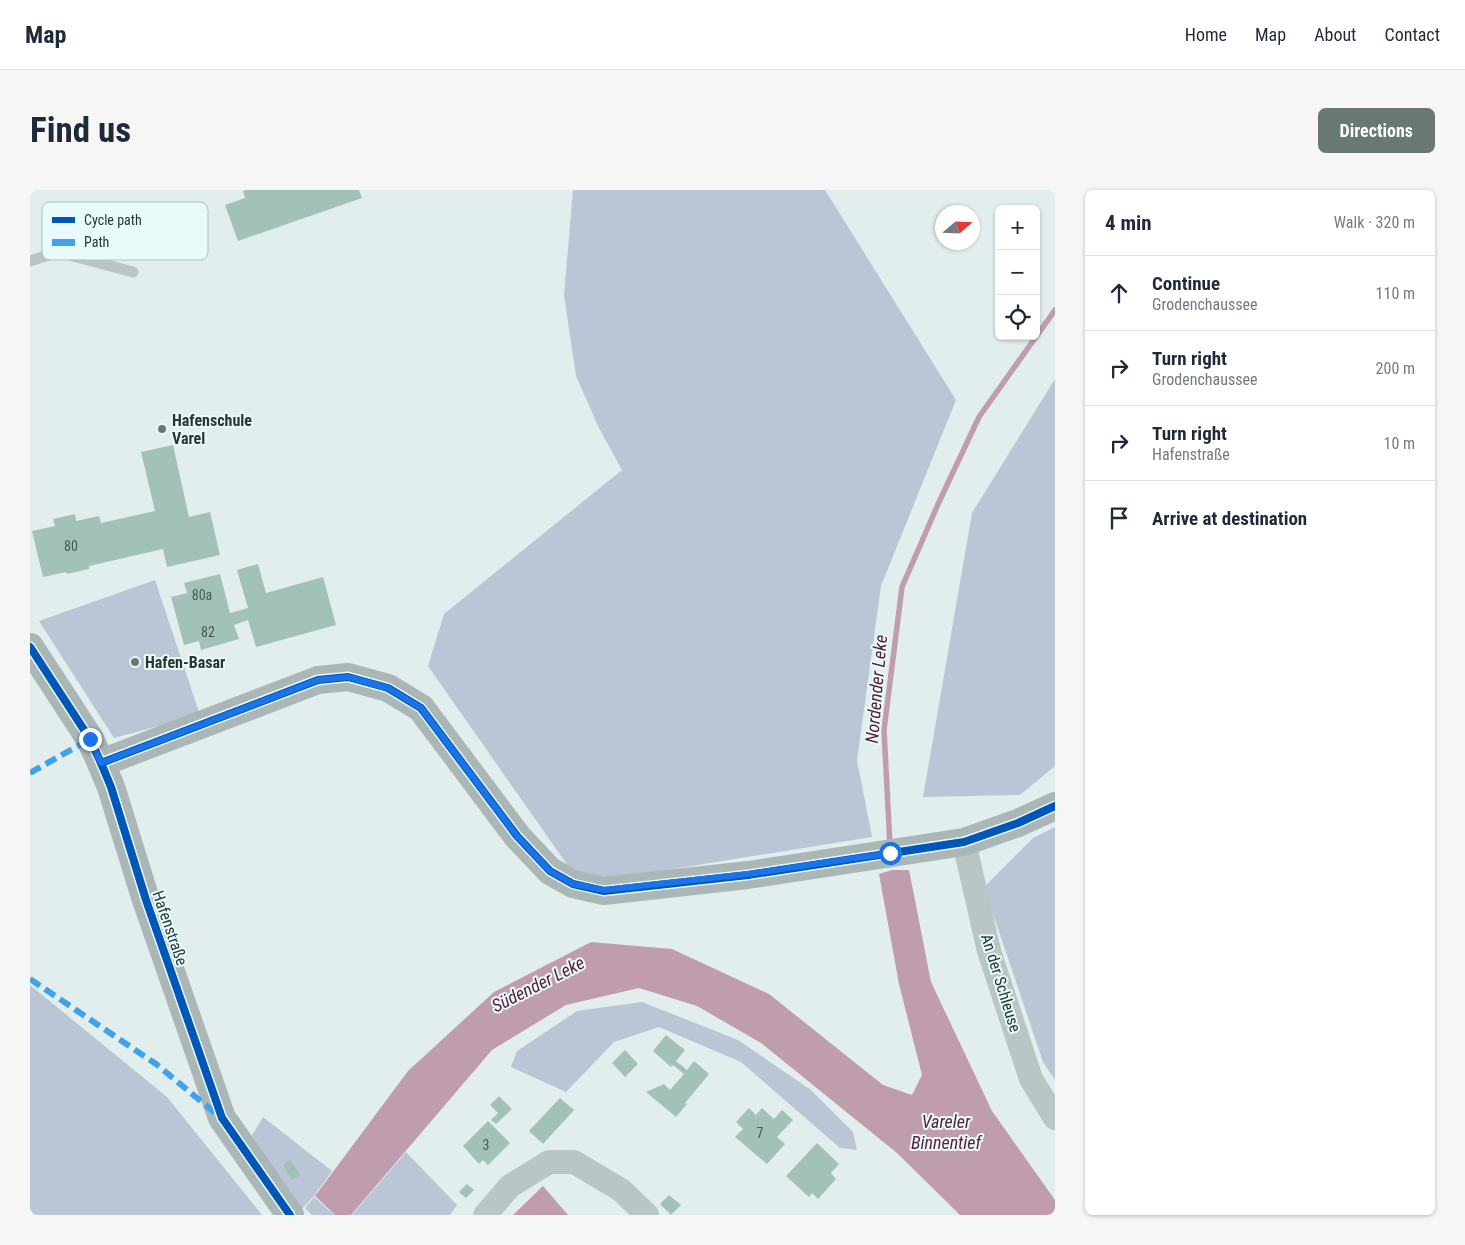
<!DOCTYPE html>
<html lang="en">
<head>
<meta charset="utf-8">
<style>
	body { margin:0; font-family:"Roboto Condensed",sans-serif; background:#f6f6f7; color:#1f2937 }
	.controls { position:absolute; right:15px; top:15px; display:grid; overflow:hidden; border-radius:8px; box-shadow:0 1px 4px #0004 }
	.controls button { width:45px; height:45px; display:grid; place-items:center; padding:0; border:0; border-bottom:1px solid #e0e1e3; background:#fff; color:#1f2937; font:25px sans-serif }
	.compass { position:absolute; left:905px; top:15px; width:45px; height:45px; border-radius:50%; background:#fff; box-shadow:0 1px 4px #0004; rotate:71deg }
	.stop { position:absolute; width:15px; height:15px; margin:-11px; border:4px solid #1a73e8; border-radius:50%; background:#fff }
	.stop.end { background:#1a73e8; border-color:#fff; box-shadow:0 1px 5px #0008 }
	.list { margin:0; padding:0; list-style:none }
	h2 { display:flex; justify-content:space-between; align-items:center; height:65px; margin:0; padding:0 20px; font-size:21px }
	h2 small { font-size:16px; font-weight:400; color:#747a83 }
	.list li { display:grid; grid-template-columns:32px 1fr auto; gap:15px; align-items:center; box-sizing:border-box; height:75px; padding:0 20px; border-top:1px solid #e0e1e3 }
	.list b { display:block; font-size:19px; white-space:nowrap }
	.list p { margin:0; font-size:16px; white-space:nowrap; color:#747a83 }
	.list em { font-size:16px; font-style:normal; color:#747a83 }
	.icon { flex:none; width:28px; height:28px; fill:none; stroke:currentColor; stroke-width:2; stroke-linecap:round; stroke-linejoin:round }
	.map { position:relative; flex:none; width:1025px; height:1025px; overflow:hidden; border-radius:8px }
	header { display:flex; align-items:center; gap:30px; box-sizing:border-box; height:70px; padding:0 25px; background:#fff; border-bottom:1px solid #e0e1e3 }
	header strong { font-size:24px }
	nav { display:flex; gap:28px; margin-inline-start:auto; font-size:18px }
	.intro { display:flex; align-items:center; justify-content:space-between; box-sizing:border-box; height:120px; padding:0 30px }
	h1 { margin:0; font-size:35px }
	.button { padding:12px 22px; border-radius:8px; background:#697775; color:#fff; font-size:18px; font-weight:700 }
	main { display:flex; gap:30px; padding:0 30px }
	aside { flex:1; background:#fff; border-radius:8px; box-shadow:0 1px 4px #0004 }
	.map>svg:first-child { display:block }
</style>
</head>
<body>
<header>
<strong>Map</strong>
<nav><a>Home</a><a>Map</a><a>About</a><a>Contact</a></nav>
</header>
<div class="intro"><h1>Find us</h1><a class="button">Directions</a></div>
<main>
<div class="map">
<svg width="1025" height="1025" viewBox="0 0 1025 1025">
	<rect width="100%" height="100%" fill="#e1eeed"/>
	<!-- green -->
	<g fill="#bac5d5">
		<path d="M543,0H795L926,210L851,396L827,570L842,647L587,688L551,685L538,676L398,476L414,424L592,280L569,238L546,186L534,105Z"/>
		<path d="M1025,189V576L990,605L893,607L942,323Z"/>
		<path d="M125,390L170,525L84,548L9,431Z"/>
		<path d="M1025,637V890L1013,872L954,697L1003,648Z"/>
		<path d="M0,795L137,907L232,1025H0Z"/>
		<path d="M612,812L708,850L781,900L823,942L827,960L810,958L711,872L629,837L584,852L536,902L481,877L487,861L547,821Z"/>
		<path d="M233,927L302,981L284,1006L269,1022L221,947Z"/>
		<path d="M376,962L427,1015L420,1025H322Z"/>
		<path d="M284,1007L304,1025H282L275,1018Z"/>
	</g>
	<!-- water -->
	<g fill="#bf9daf">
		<path d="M862,680H879L901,792L962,921L1025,1010V1025H930L867,963L731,853L667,816L609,798L536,815L462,860L321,1025H305L285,1006L378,881L464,802L561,752L642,759L739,804L853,895L882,905L892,885L869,794L849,684Z"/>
		<path d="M513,996L538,1025H483Z"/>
	</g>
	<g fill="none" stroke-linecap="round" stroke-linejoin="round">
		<!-- stream -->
		<path stroke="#bf9daf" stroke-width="5.5" d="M860,656L854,540L872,397L909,312L949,227L1025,120"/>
	</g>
	<!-- building -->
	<g fill="#a2c1b9">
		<path d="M215,0H329L332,8L208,51L195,15L215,8L213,1Z"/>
		<path d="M143,255L159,327L180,322L190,365L137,377L133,359L59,376V379L37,384L36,382L13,387L2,341L25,336L23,329L45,324L46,331L69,326L71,333L125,321L111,262Z"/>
		<path d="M228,374L236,403L293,387L306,435L226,457L218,430L204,435L209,449L171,460L169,451L154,455L141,407L157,403L154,393L190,384L200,423L218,418L207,380Z"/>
		<path d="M636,845L655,860L646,871L657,880L664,871L679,884L655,913L657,914L646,927L616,902L634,894L640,900L654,884L643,875L641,877L623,861Z"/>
		<path d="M595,860L608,874L595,887L582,873Z"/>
		<path d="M469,906L482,919L466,934L461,930L468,923L460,915Z"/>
		<path d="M530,908L544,920L513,954L499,941Z"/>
		<path d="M719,918L726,925L732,918L744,929L752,920L763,930L747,947L755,954L737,974L705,947L713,939L706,932Z"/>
		<path d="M458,931L480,953L458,975L453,970L449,974L433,956Z"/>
		<path d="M787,953L809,974L801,983L806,989L788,1009L782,1003L779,1007L756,986Z"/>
		<path d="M260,970L270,985L262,990L253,975Z"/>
		<path d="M437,994L444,1000L436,1008L429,1002Z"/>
		<path d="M639,1005L651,1015L641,1025L630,1014Z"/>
	</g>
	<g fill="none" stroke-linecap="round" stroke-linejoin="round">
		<!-- lane -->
		<path stroke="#bac6c5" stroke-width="11" d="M0,71L28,62L103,82"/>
		<!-- street -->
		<g stroke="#bac6c5" stroke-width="24">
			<path d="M934,652L959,761L1001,889L1025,928"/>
			<path d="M455,1025L480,996L519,972H544L591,1000L617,1025"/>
		</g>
		<!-- secondary -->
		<g stroke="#abb7b6" stroke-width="28">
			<path d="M0,457L60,549L71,573L81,597L116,710L192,928L260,1025"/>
			<path d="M71,573L288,490L318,487L358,498L391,518L487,646L520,681L543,694L574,701L718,685L934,652L988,633L1025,616"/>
		</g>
		<!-- quiet -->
		<g stroke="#3ea3eb" stroke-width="6" stroke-dasharray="12 6" stroke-linecap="butt">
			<path d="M0,583L60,549"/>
			<path d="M0,789L126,874L190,927"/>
		</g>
		<defs>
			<g id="cycleway">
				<path d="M0,457L60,549L71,573L81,597L116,710L192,928L260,1025"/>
				<path d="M71,573L288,490L318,487L358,498L391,518L487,646L520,681L543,694L574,701L718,685L934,652L988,633L1025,616"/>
			</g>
		</defs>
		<!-- cycleway casing -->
		<use href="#cycleway" stroke="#e8fafa" stroke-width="11"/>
		<!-- cycleway -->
		<use href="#cycleway" stroke="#0057b8" stroke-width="8"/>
	</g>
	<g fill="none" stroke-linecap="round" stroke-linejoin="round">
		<!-- route -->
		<path stroke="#1a73e8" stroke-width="6" d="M60,549L71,573L288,490L318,487L358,498L391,518L487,646L520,681L543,694L574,700L718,684L860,663"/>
	</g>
	<!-- markers -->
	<g fill="#697775" stroke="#e8fafa" stroke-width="2">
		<circle cx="132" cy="239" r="5"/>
		<circle cx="105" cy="472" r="5"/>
	</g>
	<g text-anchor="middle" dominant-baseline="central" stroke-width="4" stroke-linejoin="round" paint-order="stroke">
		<!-- number labels -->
		<g font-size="14" fill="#465a55">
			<text x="41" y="356">80</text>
			<text x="172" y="405">80a</text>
			<text x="178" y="442">82</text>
			<text x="730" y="943">7</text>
			<text x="456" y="955">3</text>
		</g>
		<!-- poi labels -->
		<g font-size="16" font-weight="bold" fill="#283734" stroke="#e8fafa" text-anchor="start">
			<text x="142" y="230">Hafenschule<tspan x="142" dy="18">Varel</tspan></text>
			<text x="115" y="472">Hafen-Basar</text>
		</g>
		<!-- street labels -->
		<g font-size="16" fill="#283734" stroke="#e8fafa">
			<text transform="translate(140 738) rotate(71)">Hafenstraße</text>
			<text transform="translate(971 793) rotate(73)">An der Schleuse</text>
		</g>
		<!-- water labels -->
		<g font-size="18" font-style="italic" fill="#5a1c3a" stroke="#e8fafa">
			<text transform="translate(846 499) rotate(-85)">Nordender Leke</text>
			<text transform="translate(508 794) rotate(-27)">Südender Leke</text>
			<text x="916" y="931">Vareler<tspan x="916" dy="21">Binnentief</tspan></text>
		</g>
	</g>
	<!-- legend -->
	<rect x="12" y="12" width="166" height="58" rx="8" fill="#e8fafa" stroke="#aec0bf" stroke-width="1"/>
	<rect x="22" y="27" width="23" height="6" fill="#0057b8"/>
	<rect x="22" y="49" width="23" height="7" fill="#3ea3eb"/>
	<g font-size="14" fill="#283734">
		<text x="54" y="35">Cycle path</text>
		<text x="54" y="57">Path</text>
	</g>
</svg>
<div class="controls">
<button>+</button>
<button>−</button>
<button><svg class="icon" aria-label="locate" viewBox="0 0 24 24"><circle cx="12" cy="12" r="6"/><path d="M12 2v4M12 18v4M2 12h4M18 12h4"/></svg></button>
</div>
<svg class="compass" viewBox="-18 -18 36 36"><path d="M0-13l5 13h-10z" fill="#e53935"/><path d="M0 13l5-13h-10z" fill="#747a83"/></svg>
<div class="stop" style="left:860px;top:663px"></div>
<div class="stop end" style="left:60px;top:549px"></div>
</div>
<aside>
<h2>4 min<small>Walk · 320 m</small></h2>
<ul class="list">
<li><svg class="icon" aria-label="ahead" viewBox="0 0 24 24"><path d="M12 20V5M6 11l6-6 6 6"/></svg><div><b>Continue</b><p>Grodenchaussee</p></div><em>110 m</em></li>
<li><svg class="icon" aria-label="right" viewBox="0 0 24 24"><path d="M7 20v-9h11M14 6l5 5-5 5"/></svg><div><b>Turn right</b><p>Grodenchaussee</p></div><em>200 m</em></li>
<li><svg class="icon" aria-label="right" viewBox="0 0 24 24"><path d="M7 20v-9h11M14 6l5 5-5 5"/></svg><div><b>Turn right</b><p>Hafenstraße</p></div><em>10 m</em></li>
<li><svg class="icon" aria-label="arrive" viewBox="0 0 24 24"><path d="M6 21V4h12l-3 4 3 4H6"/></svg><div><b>Arrive at destination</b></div></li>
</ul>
</aside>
</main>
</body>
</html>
